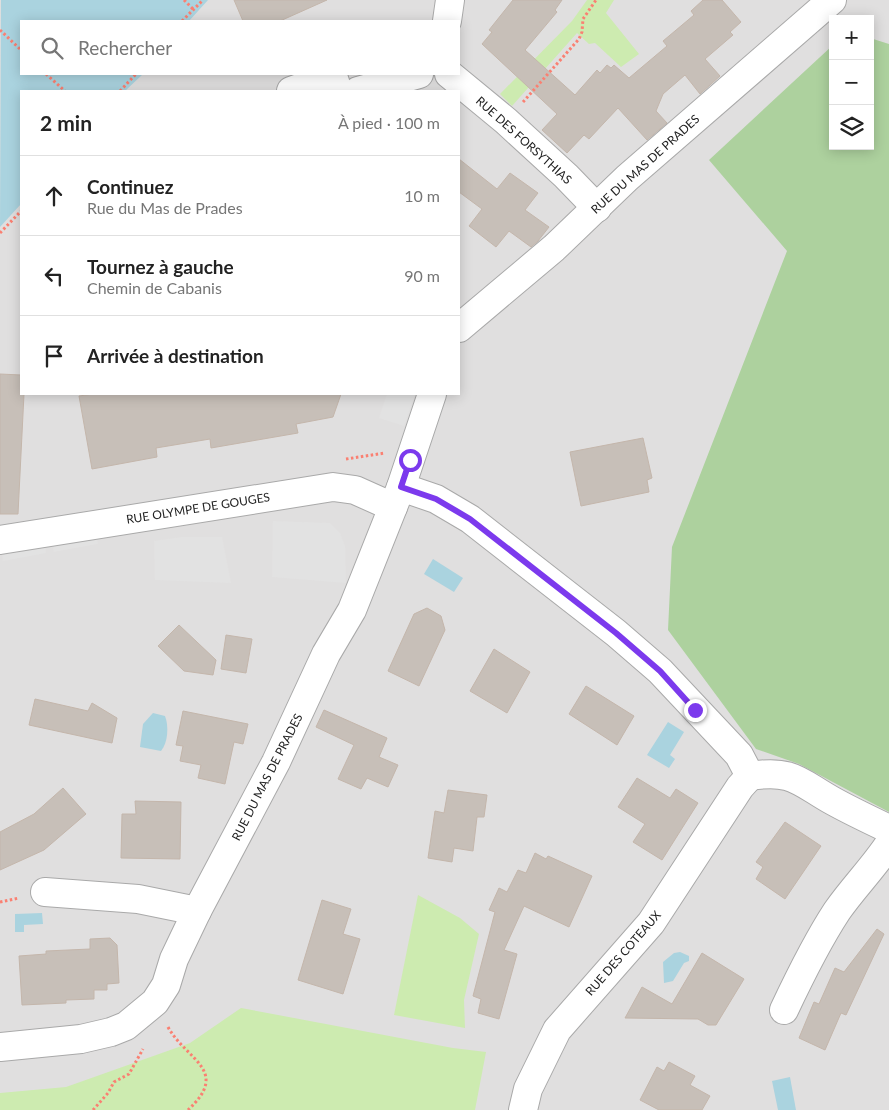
<!DOCTYPE html>
<html lang="fr">
<head>
<meta charset="utf-8">
<style>
	body { margin:0; font-family:Lato,sans-serif; background:#f6f6f6; color:#222 }
	.controls { position:absolute; right:15px; top:15px; display:grid; overflow:hidden; border-radius:0px; box-shadow:0 2px 12px #0003 }
	.controls button { width:45px; height:45px; display:grid; place-items:center; padding:0; border:0; border-bottom:1px solid #e0e0e0; background:#fff; color:#222; font:25px sans-serif }
	.stop { position:absolute; width:15px; height:15px; margin:-11px; border:4px solid #7c3aed; border-radius:50%; background:#fff }
	.stop.end { background:#7c3aed; border-color:#fff; box-shadow:0 1px 5px #0008 }
	.list { margin:0; padding:0; list-style:none }
	h2 { display:flex; justify-content:space-between; align-items:center; height:65px; margin:0; padding:0 20px; font-size:21px }
	h2 small { font-size:16px; font-weight:400; color:#767676 }
	.list li { display:grid; grid-template-columns:32px 1fr auto; gap:15px; align-items:center; box-sizing:border-box; height:80px; padding:0 20px; border-top:1px solid #e0e0e0 }
	.list b { display:block; font-size:19px; white-space:nowrap }
	.list p { margin:0; font-size:16px; white-space:nowrap; color:#767676 }
	.list em { font-size:16px; font-style:normal; color:#767676 }
	.icon { flex:none; width:28px; height:28px; fill:none; stroke:currentColor; stroke-width:2; stroke-linecap:round; stroke-linejoin:round }
	.map { position:relative; flex:none; width:889px; height:1110px; overflow:hidden }
	.search { position:absolute; background:#fff; box-shadow:0 2px 12px #0003; left:20px; top:20px; width:440px; height:55px; display:flex; align-items:center; gap:12px; box-sizing:border-box; padding:0 18px; border-radius:0px; color:#767676; font-size:19px }
	.panel { position:absolute; background:#fff; box-shadow:0 2px 12px #0003; left:20px; top:90px; width:440px; height:305px; border-radius:0px }
	.map>svg:first-child { display:block }
</style>
</head>
<body>
<div class="map">
<svg width="889" height="1110" viewBox="0 0 889 1110">
	<rect width="100%" height="100%" fill="#f2efe9"/>
	<!-- residential -->
	<path fill="#e0dfdf" fill-rule="evenodd" d="M0,0H889V1110H0ZM833,19H870V146H833ZM21,21H459V74H21ZM21,91H459V394H21Z"/>
	<!-- grass -->
	<g fill="#cdebb0">
		<path d="M587,0H614L606,13L639,54L621,67L595,43L589,44L577,33L512,106L500,94L572,21Z"/>
		<path d="M418,895L460,918L479,934L464,1000L465,1028L394,1015Z"/>
		<path d="M241,1008L453,1048L486,1052L475,1110H0V1093L66,1087L190,1043Z"/>
	</g>
	<!-- forest -->
	<path fill="#add19e" d="M870,38L889,44V812L799,764L756,749L668,630L672,547L787,251L709,160L833,45V146H870Z"/>
	<!-- parking -->
	<g fill="#e2e2e2">
		<path d="M387,394H415L404,426L379,418Z"/>
		<path d="M273,521L330,523L340,533L345,546L346,583L272,577Z"/>
		<path d="M96,535L98,544L54,552L52,543Z"/>
		<path d="M182,537H222L231,583L155,580L154,541Z"/>
		<path d="M45,544L46,553L3,561L2,552Z"/>
	</g>
	<!-- water -->
	<g fill="#aad3df">
		<path d="M1,0H208L189,21H21V74H143L125,91H21V204L0,227Z"/>
		<path d="M433,559L463,578L454,592L424,574Z"/>
		<path d="M153,713L165,716C169,726 168,743 161,751L140,747L143,724Z"/>
		<path d="M668,722L684,732L670,755L675,759L669,768L647,755Z"/>
		<path d="M42,913L43,924L24,925V932H15V914Z"/>
		<path d="M680,952L689,956V961L684,963L673,981L664,983L663,962L674,953Z"/>
		<path d="M790,1077L796,1110H778L772,1081Z"/>
	</g>
	<!-- building -->
	<g fill="#c7bfb8" stroke="#c4b6ab">
		<path d="M234,0H327L280,21H243Z"/>
		<path d="M513,0H562L555,10L557,12L525,50L575,95L597,70L600,73L607,65L611,68L614,65L629,78L667,46L663,41L694,15L691,11L703,0H722L741,22L730,32L733,35L705,59L720,76L700,94L685,75L663,94L656,111L667,123L647,140L618,108L589,139L584,135L567,153L542,130L557,114L482,44L492,32L489,30Z"/>
		<path d="M459,159L497,189L510,173L538,193L525,210L549,227L538,241L531,247L509,231L496,247L469,226L482,209L459,192Z"/>
		<path d="M0,374L21,375V394H24L18,514H0Z"/>
		<path d="M93,394H341L333,417L296,424L298,433L211,448L210,439L156,448L157,457L92,469L79,396Z"/>
		<path d="M643,438L652,478L647,480L649,492L581,506L570,452Z"/>
		<path d="M427,608L441,616L445,630L419,686L388,671L414,614Z"/>
		<path d="M179,625L216,660L213,675L184,671L158,646Z"/>
		<path d="M226,635L252,639L246,673L221,669Z"/>
		<path d="M494,649L530,672L507,713L470,691Z"/>
		<path d="M586,686L634,716L617,745L569,714Z"/>
		<path d="M35,699L88,711L92,703L117,718L112,743L29,725Z"/>
		<path d="M324,710L387,738L379,757L398,765L388,787L367,778L361,789L338,779L354,745L316,727Z"/>
		<path d="M183,711L248,724L243,744L234,742L225,784L198,778L201,765L180,761L183,746L176,745Z"/>
		<path d="M637,778L670,798L676,789L698,803L662,860L633,842L645,824L618,807Z"/>
		<path d="M63,788L86,814L44,850L0,870V832L34,814Z"/>
		<path d="M448,790L487,795L484,817H477L473,851L454,848L452,862L428,858L435,811L444,813Z"/>
		<path d="M135,801L181,802L180,859L121,858L122,814H136Z"/>
		<path d="M785,822L821,846L785,899L756,879L763,867L756,862Z"/>
		<path d="M535,853L546,859L548,856L592,876L569,927L524,906L504,950L517,954L499,1019L478,1013L481,999L473,996L495,912L489,910L499,888L507,892L518,870L526,873Z"/>
		<path d="M322,900L351,909L343,934L360,939L343,994L298,980Z"/>
		<path d="M877,929L884,934L846,1015L841,1013L825,1050L799,1038L814,1002L819,1004L835,968L844,972Z"/>
		<path d="M110,938L117,945L119,983L107,984V990H94V999L66,1000V1003L22,1005L19,956L46,954V951L90,949V939Z"/>
		<path d="M702,953L744,979L716,1025H708L698,1019L625,1018L642,987L672,1004Z"/>
		<path d="M669,1062L695,1076L690,1085L710,1096L702,1110H659L640,1100L657,1067L664,1071Z"/>
	</g>
	<g fill="none" stroke-linecap="round" stroke-linejoin="round">
		<defs>
			<g id="street">
				<path d="M447,21L450,0"/>
				<path d="M449,74L506,121L566,176L597,208"/>
				<path d="M291,91L333,76L338,91"/>
				<path d="M358,91L419,74"/>
				<path d="M459,328L554,248L627,178L832,0"/>
				<path d="M401,487L436,499L470,519L616,633L660,671L739,755L750,776"/>
				<path d="M0,540L333,487L355,490L393,507"/>
				<path d="M750,776C793,769 799,782 833,801C851,811 870,820 889,829"/>
				<path d="M45,892L138,899L197,911"/>
				<path d="M784,1010C800,976 816,943 837,911C853,888 873,868 889,844"/>
				<path d="M0,1047L81,1039L111,1032L126,1026L155,1002L166,985L174,959L197,911L276,762L326,654L352,610L401,487L432,394"/>
				<path d="M523,1110L528,1089L557,1030L651,923L740,787L750,776"/>
			</g>
		</defs>
		<!-- street casing -->
		<use href="#street" stroke="#a9a9a9" stroke-width="30"/>
		<!-- path -->
		<g stroke="#fa8072" stroke-width="3" stroke-dasharray="2.5 2.5" stroke-linecap="butt">
			<path d="M184,0L193,9"/>
			<path d="M182,21L203,0"/>
			<path d="M0,30L21,50"/>
			<path d="M46,74L65,91"/>
			<path d="M120,91L136,74"/>
			<path d="M523,102L579,39L582,32L583,19L596,0"/>
			<path d="M0,233L21,211"/>
			<path d="M346,459L385,453"/>
			<path d="M0,902L19,898"/>
			<path d="M168,1027C186,1060 231,1070 188,1110"/>
			<path d="M93,1110L108,1093L114,1082L129,1074L143,1049"/>
		</g>
		<!-- street -->
		<use href="#street" stroke="#fff" stroke-width="28"/>
	</g>
	<g fill="none" stroke-linecap="round" stroke-linejoin="round">
		<!-- route -->
		<path stroke="#7c3aed" stroke-width="6" d="M410,460L401,487L436,499L470,519L616,633L660,671L695,710"/>
	</g>
	<g text-anchor="middle" dominant-baseline="central" stroke-width="4" stroke-linejoin="round" paint-order="stroke">
		<!-- street labels -->
		<g font-size="12" fill="#222" stroke="#fff">
			<text transform="translate(524 140) rotate(42)">RUE DES FORSYTHIAS</text>
			<text transform="translate(645 164) rotate(-42)">RUE DU MAS DE PRADES</text>
			<text transform="translate(198 508) rotate(-9)">RUE OLYMPE DE GOUGES</text>
			<text transform="translate(267 777) rotate(-63)">RUE DU MAS DE PRADES</text>
			<text transform="translate(623 953) rotate(-49)">RUE DES COTEAUX</text>
		</g>
	</g>
</svg>
<div class="controls">
<button>+</button>
<button>−</button>
<button><svg class="icon" aria-label="layers" viewBox="0 0 24 24"><path d="M12 4l9 5-9 5-9-5zM3 14l9 5 9-5"/></svg></button>
</div>
<div class="stop" style="left:410px;top:460px"></div>
<div class="stop end" style="left:695px;top:710px"></div>
<div class="search"><svg class="icon" aria-label="search" viewBox="0 0 24 24"><circle cx="10" cy="10" r="6"/><path d="M15 15l6 6"/></svg>Rechercher</div>
<section class="panel">
<h2>2 min<small>À pied · 100 m</small></h2>
<ul class="list">
<li><svg class="icon" aria-label="ahead" viewBox="0 0 24 24"><path d="M12 20V5M6 11l6-6 6 6"/></svg><div><b>Continuez</b><p>Rue du Mas de Prades</p></div><em>10 m</em></li>
<li><svg class="icon" aria-label="left" viewBox="0 0 24 24"><path d="M17 20v-9H6M10 6l-5 5 5 5"/></svg><div><b>Tournez à gauche</b><p>Chemin de Cabanis</p></div><em>90 m</em></li>
<li><svg class="icon" aria-label="arrive" viewBox="0 0 24 24"><path d="M6 21V4h12l-3 4 3 4H6"/></svg><div><b>Arrivée à destination</b></div></li>
</ul>
</section>
</div>
</body>
</html>
